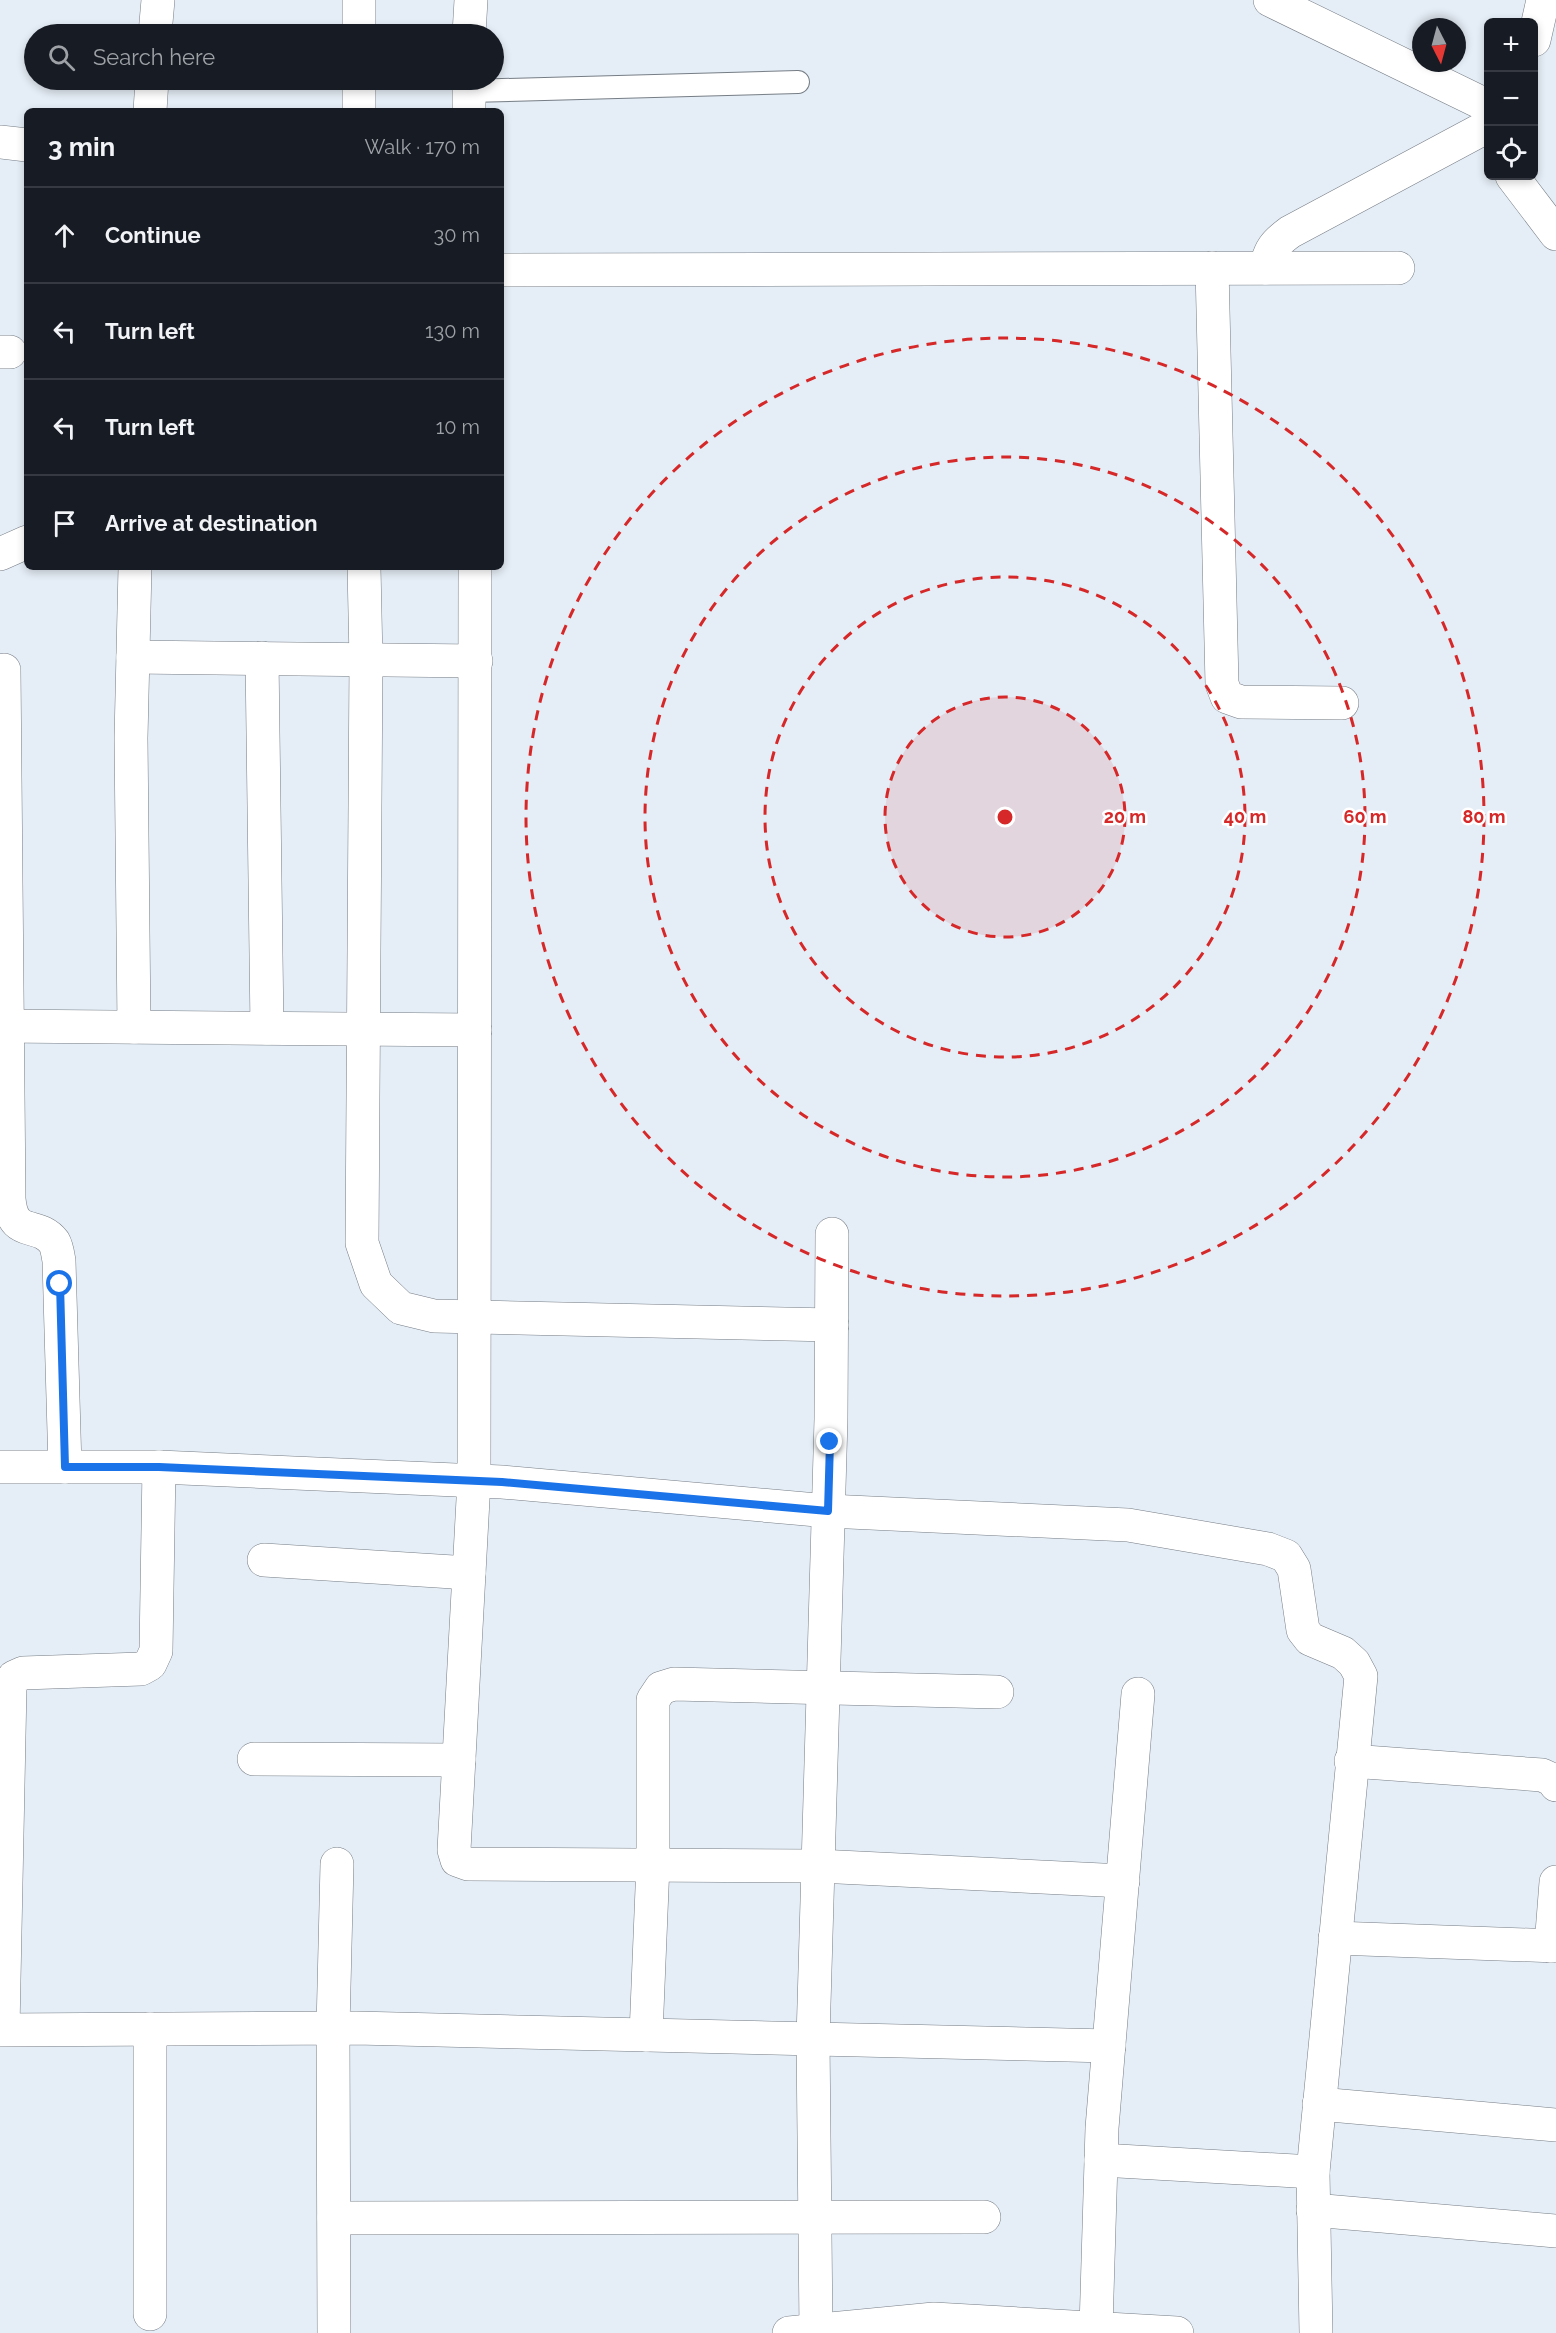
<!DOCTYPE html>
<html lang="en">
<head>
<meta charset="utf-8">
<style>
	body { margin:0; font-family:Raleway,sans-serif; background:#20242c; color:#f1f3f6 }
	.controls { position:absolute; right:18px; top:18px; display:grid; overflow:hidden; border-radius:9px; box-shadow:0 3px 9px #0003 }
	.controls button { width:54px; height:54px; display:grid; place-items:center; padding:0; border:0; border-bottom:2px solid #363941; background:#171b24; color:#f1f3f6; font:30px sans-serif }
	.compass { position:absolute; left:1412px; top:18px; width:54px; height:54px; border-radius:50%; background:#171b24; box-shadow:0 3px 9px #0003; rotate:174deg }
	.stop { position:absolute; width:18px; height:18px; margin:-14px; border:4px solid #1a73e8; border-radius:50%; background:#fff }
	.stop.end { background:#1a73e8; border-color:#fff; box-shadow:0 2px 6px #0008 }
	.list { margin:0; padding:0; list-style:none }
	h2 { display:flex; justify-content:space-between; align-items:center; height:78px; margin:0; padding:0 24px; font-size:26px }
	h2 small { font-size:20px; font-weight:400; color:#9ea1a6 }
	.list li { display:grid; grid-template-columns:39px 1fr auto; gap:18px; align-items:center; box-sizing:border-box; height:96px; padding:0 24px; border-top:2px solid #363941 }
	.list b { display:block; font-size:22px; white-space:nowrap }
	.list em { font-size:20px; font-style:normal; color:#9ea1a6 }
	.icon { flex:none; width:33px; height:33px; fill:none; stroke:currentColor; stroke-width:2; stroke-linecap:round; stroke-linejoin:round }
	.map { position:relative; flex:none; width:1556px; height:2333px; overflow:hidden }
	.search { position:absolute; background:#171b24; box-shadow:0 3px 9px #0003; left:24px; top:24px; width:480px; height:66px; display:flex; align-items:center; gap:15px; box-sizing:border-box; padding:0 21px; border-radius:33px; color:#9ea1a6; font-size:22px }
	.panel { position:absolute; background:#171b24; box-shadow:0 3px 9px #0003; left:24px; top:108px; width:480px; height:462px; border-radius:9px }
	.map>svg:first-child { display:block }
</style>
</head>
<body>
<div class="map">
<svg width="1556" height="2333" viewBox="0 0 1556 2333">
	<rect width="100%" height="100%" fill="#e5edf6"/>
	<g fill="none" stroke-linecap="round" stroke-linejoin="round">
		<defs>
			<path id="service" d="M469,91L798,82"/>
			<g id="minor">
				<path d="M359,0V34"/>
				<path d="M1270,0L1488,106"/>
				<path d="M155,34L158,0"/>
				<path d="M469,34L471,0"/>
				<path d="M1534,40L1543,0"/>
				<path d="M359,80V111"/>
				<path d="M469,80V111"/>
				<path d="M150,111L152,80"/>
				<path d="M0,142L27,145"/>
				<path d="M1512,176L1556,234"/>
				<path d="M1212,268L1222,684L1227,697L1241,702L1342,703"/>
				<path d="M1266,268C1269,250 1275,243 1290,232L1488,126"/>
				<path d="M501,270L1398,268"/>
				<path d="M0,352H10"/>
				<path d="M0,554L27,542"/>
				<path d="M364,567L366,660L362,1243L376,1284L401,1308L434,1316L832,1325"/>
				<path d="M475,567L474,1481L454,1850L457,1860L468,1864L818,1866L1123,1881"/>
				<path d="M133,657L476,661"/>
				<path d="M262,658L267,1028"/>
				<path d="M4,670L9,1199C13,1240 37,1220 54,1242C57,1247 58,1255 59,1261L65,1467"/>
				<path d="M0,1026L475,1030"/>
				<path d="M134,1027L131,738L135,567"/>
				<path d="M0,1467H159L502,1482L828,1511L1128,1525L1268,1549L1286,1556L1294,1569L1303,1630L1310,1639L1343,1653L1354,1663L1361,1676L1313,2172L1316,2333"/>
				<path d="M264,1560L469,1573"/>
				<path d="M254,1759L459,1760"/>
				<path d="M1351,1761L1542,1775L1553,1780L1556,1785"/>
				<path d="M1335,1938L1556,1946"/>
				<path d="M1551,1946L1556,1882"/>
				<path d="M3,2029L10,1687L14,1677L23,1673L141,1669L150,1664L156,1651L159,1467"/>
				<path d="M0,2030L356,2028L1109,2046"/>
				<path d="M646,2035L653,1864V1700L661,1688L674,1684L997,1692"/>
				<path d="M1319,2104L1556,2125"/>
				<path d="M1101,2160L1313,2172"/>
				<path d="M1313,2210L1556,2231"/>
				<path d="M334,2218L984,2217"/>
				<path d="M150,2314V2029"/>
				<path d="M1096,2328L1102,2128L1138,1694"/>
				<path d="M816,2330L813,2039L831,1419L832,1234"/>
				<path d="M334,2333L333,2028L337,1864"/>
				<path d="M789,2333L934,2319L1177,2333"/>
			</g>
		</defs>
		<!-- service casing -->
		<use href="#service" stroke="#767d85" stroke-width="24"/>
		<!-- minor casing -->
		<use href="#minor" stroke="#767d85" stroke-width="34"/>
		<!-- service -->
		<use href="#service" stroke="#fff" stroke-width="22"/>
		<!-- minor -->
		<use href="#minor" stroke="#fff" stroke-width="33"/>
	</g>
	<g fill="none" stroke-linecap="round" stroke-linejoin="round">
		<!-- route -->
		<path stroke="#1a73e8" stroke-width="8" d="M60,1284L65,1467H159L502,1482L828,1511L830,1442"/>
	</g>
	<!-- distance rings -->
	<circle cx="1005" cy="817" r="120" fill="#d62828" fill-opacity=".12"/>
	<g fill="none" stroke="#d62828" stroke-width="3" stroke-dasharray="10 8">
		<circle cx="1005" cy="817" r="120"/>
		<circle cx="1005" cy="817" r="240"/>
		<circle cx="1005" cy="817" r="360"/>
		<circle cx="1005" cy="817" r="479"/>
	</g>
	<circle cx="1005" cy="817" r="9" fill="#d62828" stroke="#fff" stroke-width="3"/>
	<g font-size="18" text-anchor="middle" font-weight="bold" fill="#d62828" stroke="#fff" stroke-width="5" stroke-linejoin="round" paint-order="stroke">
		<text x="1125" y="823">20 m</text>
		<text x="1245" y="823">40 m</text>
		<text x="1365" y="823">60 m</text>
		<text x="1484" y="823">80 m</text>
	</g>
</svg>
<div class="controls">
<button>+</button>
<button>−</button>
<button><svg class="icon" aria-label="locate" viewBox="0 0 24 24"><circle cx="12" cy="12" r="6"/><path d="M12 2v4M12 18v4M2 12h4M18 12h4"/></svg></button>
</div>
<svg class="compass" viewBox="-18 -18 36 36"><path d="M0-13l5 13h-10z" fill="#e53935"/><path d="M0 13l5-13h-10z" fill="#9ea1a6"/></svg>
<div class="stop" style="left:60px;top:1284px"></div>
<div class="stop end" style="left:830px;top:1442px"></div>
<div class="search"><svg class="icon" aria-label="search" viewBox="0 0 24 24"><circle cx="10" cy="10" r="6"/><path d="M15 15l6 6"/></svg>Search here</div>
<section class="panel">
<h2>3 min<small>Walk · 170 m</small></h2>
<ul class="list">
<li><svg class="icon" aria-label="ahead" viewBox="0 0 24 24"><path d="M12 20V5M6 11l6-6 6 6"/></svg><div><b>Continue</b></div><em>30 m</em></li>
<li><svg class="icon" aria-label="left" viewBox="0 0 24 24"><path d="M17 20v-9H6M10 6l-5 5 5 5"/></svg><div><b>Turn left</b></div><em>130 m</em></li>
<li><svg class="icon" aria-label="left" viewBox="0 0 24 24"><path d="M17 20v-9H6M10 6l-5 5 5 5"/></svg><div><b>Turn left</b></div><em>10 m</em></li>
<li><svg class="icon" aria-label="arrive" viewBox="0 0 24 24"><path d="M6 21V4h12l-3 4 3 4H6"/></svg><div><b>Arrive at destination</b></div></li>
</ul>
</section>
</div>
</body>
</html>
